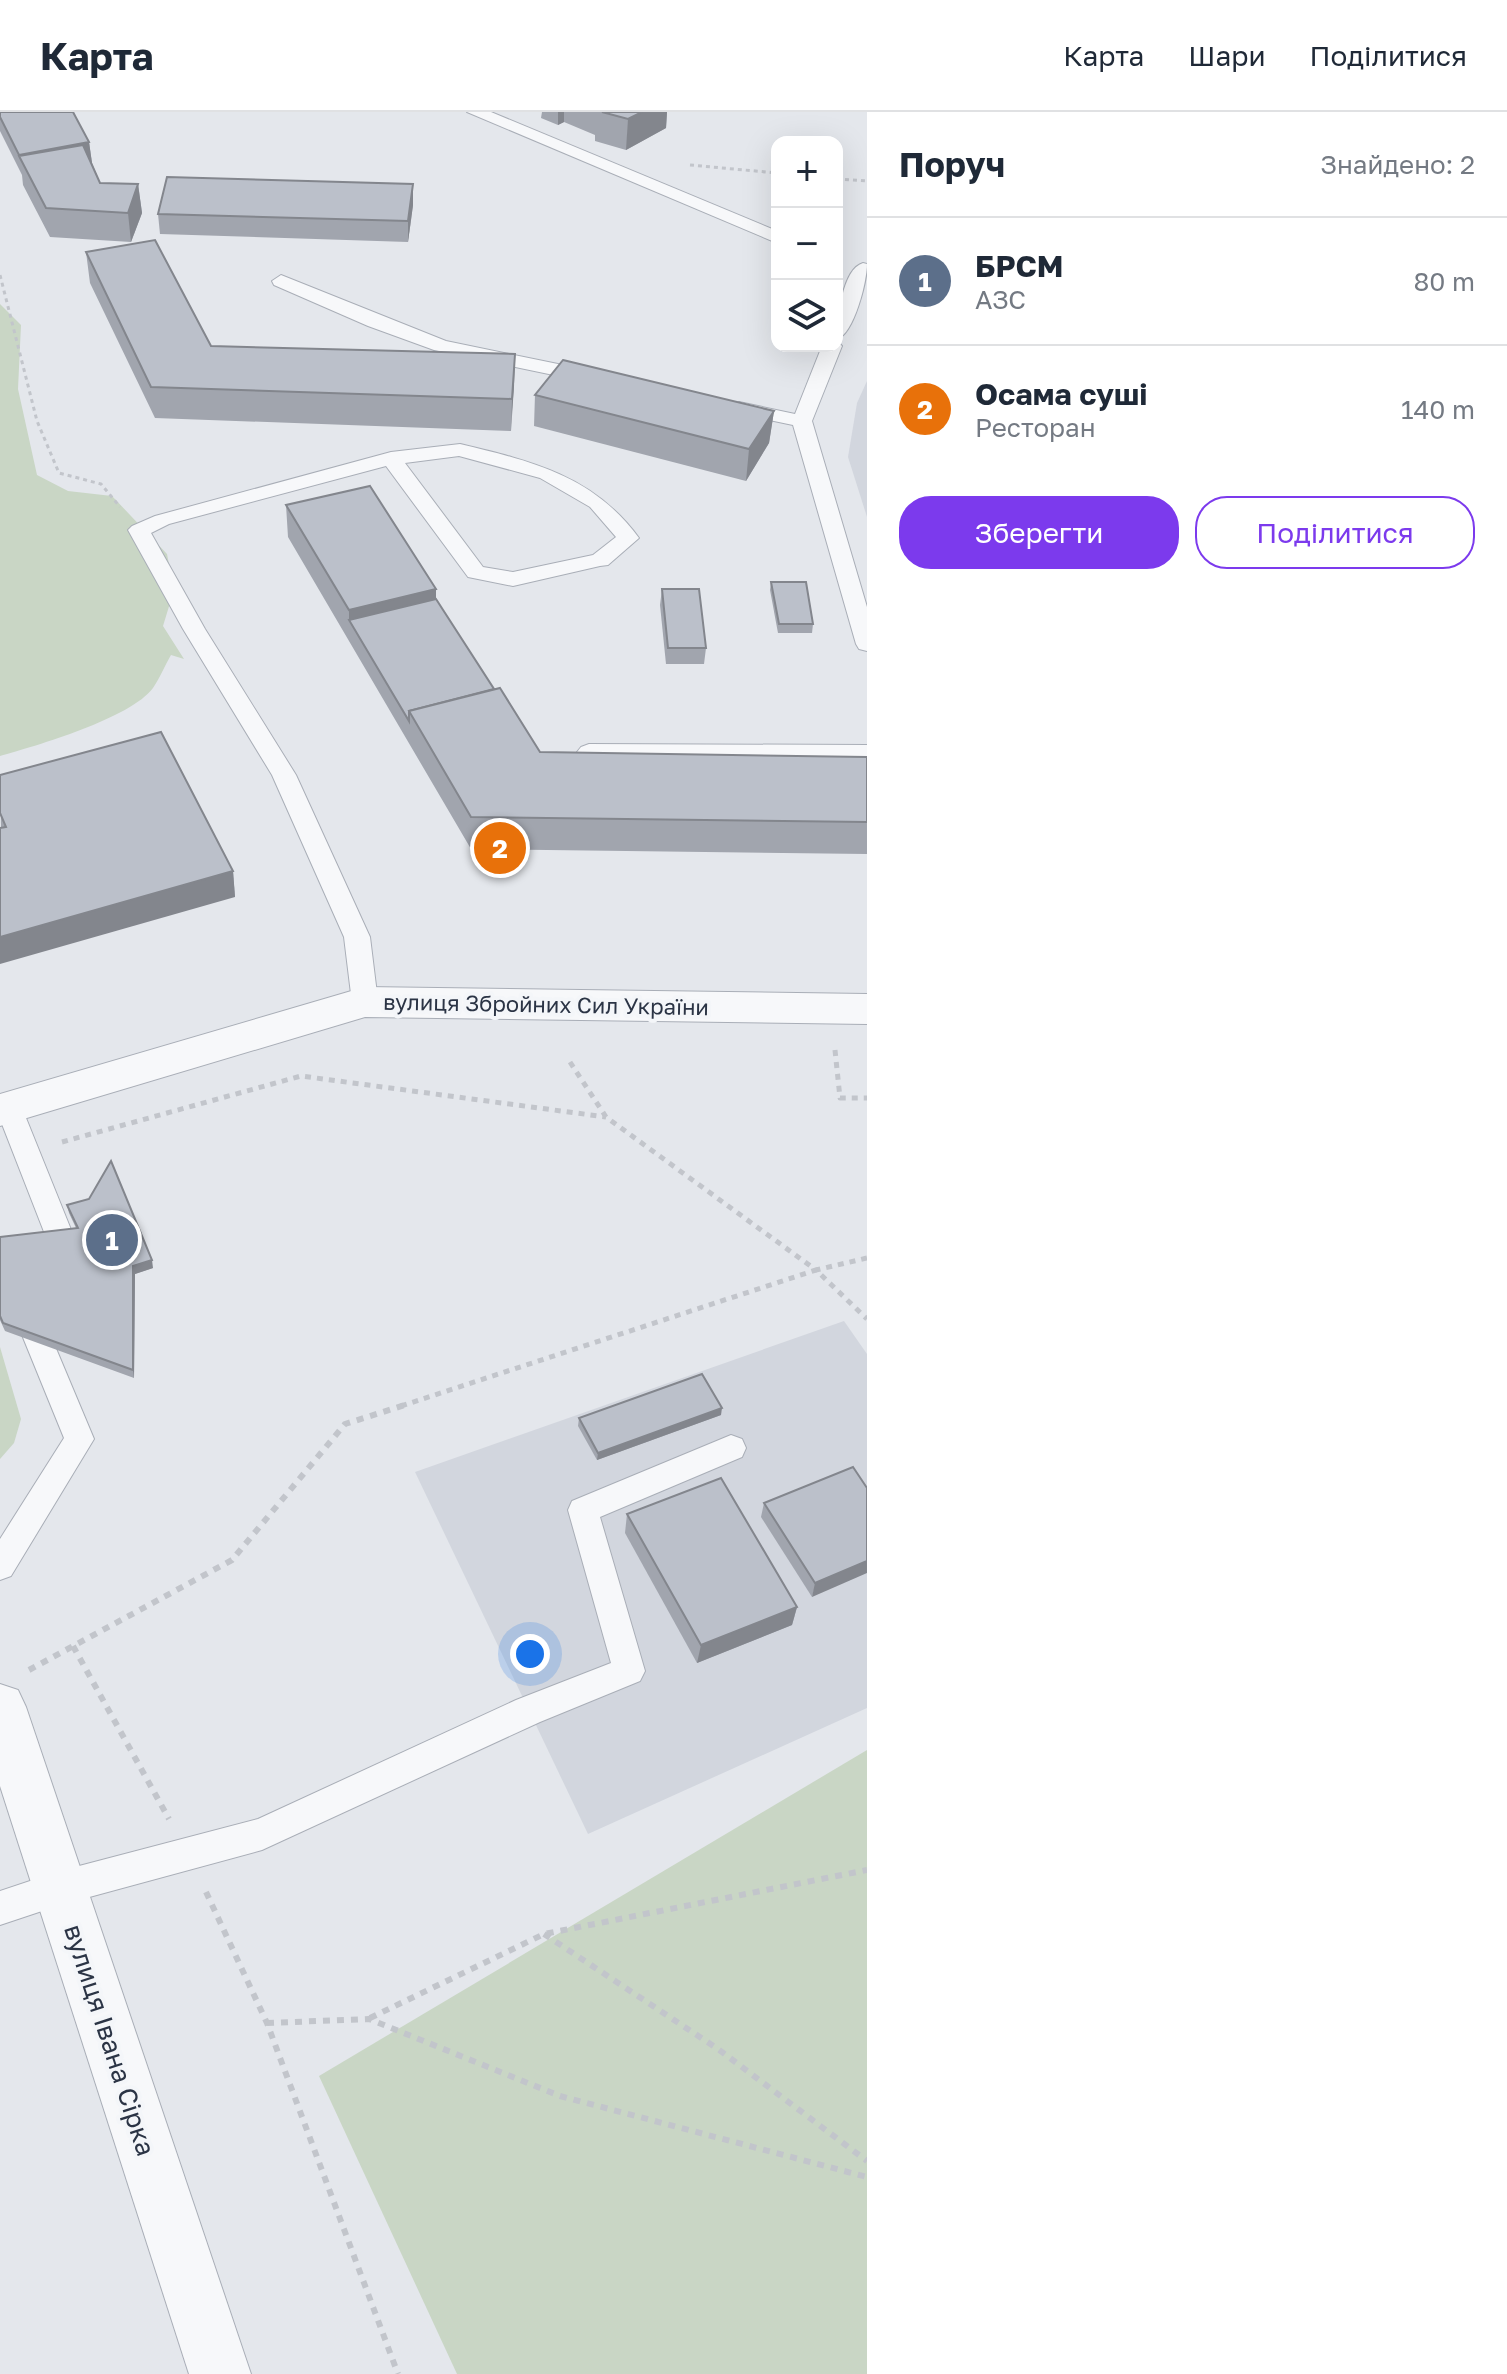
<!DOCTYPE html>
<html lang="uk">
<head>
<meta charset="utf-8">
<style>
	body { margin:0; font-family:"Golos Text",sans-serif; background:#f2f2f3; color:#1f2937 }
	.controls { position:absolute; right:24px; top:24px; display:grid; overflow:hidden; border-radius:16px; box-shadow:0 8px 32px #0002 }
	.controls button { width:72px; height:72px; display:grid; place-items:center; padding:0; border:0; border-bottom:2px solid #e0e1e3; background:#fff; color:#1f2937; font:40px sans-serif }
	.you { position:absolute; left:530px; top:1542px; width:28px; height:28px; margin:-20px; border:6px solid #fff; border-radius:50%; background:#1a73e8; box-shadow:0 0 0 12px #1a73e833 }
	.badge { display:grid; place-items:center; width:52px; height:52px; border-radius:50%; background:#7c3aed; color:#fff; font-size:26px; font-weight:700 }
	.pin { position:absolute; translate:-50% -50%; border:4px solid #fff; box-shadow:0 2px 8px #0006 }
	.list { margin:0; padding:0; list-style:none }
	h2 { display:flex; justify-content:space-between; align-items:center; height:104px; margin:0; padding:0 32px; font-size:34px }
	h2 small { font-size:26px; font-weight:400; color:#747a83 }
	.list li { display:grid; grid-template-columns:52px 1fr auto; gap:24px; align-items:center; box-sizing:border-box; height:128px; padding:0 32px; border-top:2px solid #e0e1e3 }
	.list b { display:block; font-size:30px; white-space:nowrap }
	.list p { margin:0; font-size:26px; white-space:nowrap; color:#747a83 }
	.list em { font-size:26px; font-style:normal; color:#747a83 }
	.actions { display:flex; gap:16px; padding:24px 32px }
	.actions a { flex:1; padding:18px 0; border:2px solid #7c3aed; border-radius:32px; text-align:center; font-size:28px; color:#7c3aed }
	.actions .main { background:#7c3aed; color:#fff }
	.icon { flex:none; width:44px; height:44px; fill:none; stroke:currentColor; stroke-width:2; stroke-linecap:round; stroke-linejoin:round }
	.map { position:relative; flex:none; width:867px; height:2262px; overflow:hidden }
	header { display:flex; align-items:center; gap:48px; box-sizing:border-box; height:112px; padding:0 40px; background:#fff; border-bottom:2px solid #e0e1e3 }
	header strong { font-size:38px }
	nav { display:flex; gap:44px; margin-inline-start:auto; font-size:28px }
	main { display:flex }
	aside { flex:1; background:#fff }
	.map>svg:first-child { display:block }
</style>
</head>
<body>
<header>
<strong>Карта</strong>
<nav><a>Карта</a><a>Шари</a><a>Поділитися</a></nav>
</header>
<main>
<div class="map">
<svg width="867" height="2262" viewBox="0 0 867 2262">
	<rect width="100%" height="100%" fill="#e4e7ec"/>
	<!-- built -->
	<g fill="#d2d6de">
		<path d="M867,269V405L848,345L857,291Z"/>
		<path d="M844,1209L867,1242V1596L588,1722L415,1360Z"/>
	</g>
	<!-- green -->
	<g fill="#c9d6c5">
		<path d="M0,192L21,213L18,277L37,363L68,379L112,384L167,442L174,478L163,514L184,547L171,543C165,553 160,566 153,576C131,606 36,634 0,644Z"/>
		<path d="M0,1235L21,1307L14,1331L0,1347Z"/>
		<path d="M867,1638V2262H457L319,1964Z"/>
	</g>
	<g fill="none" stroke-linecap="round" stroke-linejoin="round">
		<defs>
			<g id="service">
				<path d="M467,0H491L777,119V131Z"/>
				<path d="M863,151L867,152C867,169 854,222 837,227C837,208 842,157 863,151Z"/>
				<path d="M281,163L446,229L592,259L602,265L592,271L434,238L368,214L274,173L272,169Z"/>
				<path d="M837,229L842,234L812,309L867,495V539L859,537L856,532L793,313L732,300L729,296L739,290L795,302L822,234H837Z"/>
				<path d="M460,332C531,349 594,364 639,426L608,453L600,454L513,474L468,465L386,354L169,412L151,421L205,517L296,663L370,825L378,890L374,897L365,899L356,897L352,890L344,825L272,663L183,517L128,418L132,414L155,404L391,340ZM459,344L540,366L590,395L616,425L593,443L513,460L483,455L405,351Z"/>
				<path d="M589,632L867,633V649L581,645L577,640L581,635Z"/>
				<path d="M9,986L18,989L22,996L74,1125L55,1160L45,1163L35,1160L31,1152L46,1125L0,1007V989Z"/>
				<path d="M25,1184L35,1188L39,1196L94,1327L11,1464L0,1468V1427L64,1326L11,1196L15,1188Z"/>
				<path d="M731,1323L742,1327L746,1336L742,1345L600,1405L645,1559L640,1569L540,1610L262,1738L60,1793L0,1813V1779L60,1759L258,1707L516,1588L611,1551L568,1398L572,1389Z"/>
			</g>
			<path id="minor" d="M365,875L867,882V912L365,905L0,1014V982Z"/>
			<path id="tertiary" d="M0,1572L18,1578L26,1595L251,2262H189L0,1674Z"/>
		</defs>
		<!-- service casing -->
		<use href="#service" stroke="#a9aeb7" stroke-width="2"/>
		<!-- minor casing -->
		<use href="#minor" stroke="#a9aeb7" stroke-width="2"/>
		<!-- tertiary casing -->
		<use href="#tertiary" stroke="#a9aeb7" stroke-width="2"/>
		<!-- path-far2 -->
		<g stroke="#c2c5cb" stroke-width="3" stroke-dasharray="4 4" stroke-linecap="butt">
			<path d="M690,53L777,61"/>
			<path d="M837,67L867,69"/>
			<path d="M0,163L37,309L59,361L101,372L120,395"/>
		</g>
		<!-- path-far1 -->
		<g stroke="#c2c5cb" stroke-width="5" stroke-dasharray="6 6" stroke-linecap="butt">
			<path d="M835,938L840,986H867"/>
			<path d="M570,950L606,1005L816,1158L867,1146"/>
			<path d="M62,1030L301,964L606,1005"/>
			<path d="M401,1294L816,1158L867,1207"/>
		</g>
		<!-- path -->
		<g stroke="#c2c5cb" stroke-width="6" stroke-dasharray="7 7" stroke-linecap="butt">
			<path d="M73,1534L169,1707"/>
			<path d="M29,1558L232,1448L345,1312L408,1292"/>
			<path d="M206,1780L267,1911L398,2262"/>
			<path d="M544,1822L718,1937L867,2049"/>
			<path d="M370,1906L544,1822L867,1758"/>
			<path d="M267,1911L369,1907L560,1984L867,2065"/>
		</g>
		<!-- service -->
		<use href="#service" fill="#f7f8fa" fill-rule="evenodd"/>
		<!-- minor -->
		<use href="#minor" fill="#f7f8fa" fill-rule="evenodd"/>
		<!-- tertiary -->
		<use href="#tertiary" fill="#f7f8fa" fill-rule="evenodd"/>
	</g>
	<!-- wall -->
	<g fill="#a1a5ae">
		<path d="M0,0L89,30L92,51L100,71L138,72L142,101L131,130L50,125L23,73L22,63L0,19Z"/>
		<path d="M542,0H667L666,16L626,38L595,29V23L564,10L558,13L541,6Z"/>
		<path d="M413,72V93L408,130L160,122L158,102Z"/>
		<path d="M86,140L211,234L515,242L511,319L155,306L90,171Z"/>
		<path d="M535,283L774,299L769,331L746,369L534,314Z"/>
		<path d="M286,393L436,487L494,577L540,640L867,645V742L471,737L288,425Z"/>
		<path d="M771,470L813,512L812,521H778L770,478Z"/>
		<path d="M662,477L706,536L704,552H666L660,493Z"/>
		<path d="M0,663L233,759L235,785L1,716Z"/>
		<path d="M67,1093L153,1156L135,1162L134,1266L5,1219L0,1208V1125L76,1116L69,1101Z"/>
		<path d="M721,1303L597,1348L578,1314L579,1306Z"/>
		<path d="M853,1355L812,1485L761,1405L764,1391Z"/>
		<path d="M627,1402L797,1495L792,1513L697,1551L625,1421Z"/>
	</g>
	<!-- shaded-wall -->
	<g fill="#83868d">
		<path d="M558,0H564V10L558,13Z"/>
		<path d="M642,0H667L666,16L626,38L628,7Z"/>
		<path d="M89,30L92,51L19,44V43Z"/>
		<path d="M138,72L142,101L131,130L128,101Z"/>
		<path d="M413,72V93L408,130V109Z"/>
		<path d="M515,242L514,274L511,319L512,287Z"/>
		<path d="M774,299L769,331L746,369L749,337Z"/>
		<path d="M436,477V509L349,508V498Z"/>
		<path d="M233,759L235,785L0,852V825Z"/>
		<path d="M152,1148L153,1156L135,1162L134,1266L133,1258V1154Z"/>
		<path d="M722,1296L721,1303L597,1348L598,1341Z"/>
		<path d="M867,1449V1461L812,1485L815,1471Z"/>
		<path d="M797,1495L792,1513L697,1551L701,1533Z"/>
	</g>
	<!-- building -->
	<g fill="#bbc0ca" stroke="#83868d" stroke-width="2">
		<path d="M0,0H73L89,30L19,43L0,5Z"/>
		<path d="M602,0H642L628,7Z"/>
		<path d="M83,33L100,71L138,72L128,101L46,96L19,44Z"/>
		<path d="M167,65L413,72L408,109L158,102Z"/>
		<path d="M155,128L211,234L515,242L512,287L151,275L86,140Z"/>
		<path d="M563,248L774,299L749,337L535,283Z"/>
		<path d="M370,374L436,477L349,498L286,393Z"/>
		<path d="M771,470H806L813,512H779Z"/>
		<path d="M662,477H699L706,536H668Z"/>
		<path d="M436,487L494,577L409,599V609L349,508Z"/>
		<path d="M500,576L540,640L867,645V710L471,705L409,599Z"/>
		<path d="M161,620L233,759L0,825V716L6,715L0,701V663Z"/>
		<path d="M111,1049L152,1148L133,1154V1258L3,1211L0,1204V1125L78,1116L67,1093L89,1087Z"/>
		<path d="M702,1262L722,1296L598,1341L579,1306Z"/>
		<path d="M853,1355L867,1376V1449L815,1471L764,1391Z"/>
		<path d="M721,1366L797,1495L701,1533L627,1402Z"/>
	</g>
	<g text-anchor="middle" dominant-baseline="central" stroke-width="8" stroke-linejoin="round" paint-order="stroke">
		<!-- street labels -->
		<g font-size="22" fill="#2b3445" stroke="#f4f6f9">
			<text transform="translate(546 892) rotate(1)">вулиця Збройних Сил України</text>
		</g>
		<!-- near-street labels -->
		<g font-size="26" fill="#2b3445" stroke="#f4f6f9">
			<text transform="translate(110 1928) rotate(72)">вулиця Івана Сірка</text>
		</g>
	</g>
</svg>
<div class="controls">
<button>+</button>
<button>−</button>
<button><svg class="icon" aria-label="layers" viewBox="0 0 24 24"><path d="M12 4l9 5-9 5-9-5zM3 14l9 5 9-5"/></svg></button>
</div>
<div class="you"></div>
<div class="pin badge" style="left:112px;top:1128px;background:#5c6f8a">1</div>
<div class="pin badge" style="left:500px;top:736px;background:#e8710a">2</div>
</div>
<aside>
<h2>Поруч<small>Знайдено: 2</small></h2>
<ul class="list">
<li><span class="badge" style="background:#5c6f8a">1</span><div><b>БРСМ</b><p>АЗС</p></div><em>80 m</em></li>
<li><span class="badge" style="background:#e8710a">2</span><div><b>Осама суші</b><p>Ресторан</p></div><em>140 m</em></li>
</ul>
<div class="actions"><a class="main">Зберегти</a><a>Поділитися</a></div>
</aside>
</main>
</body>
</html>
